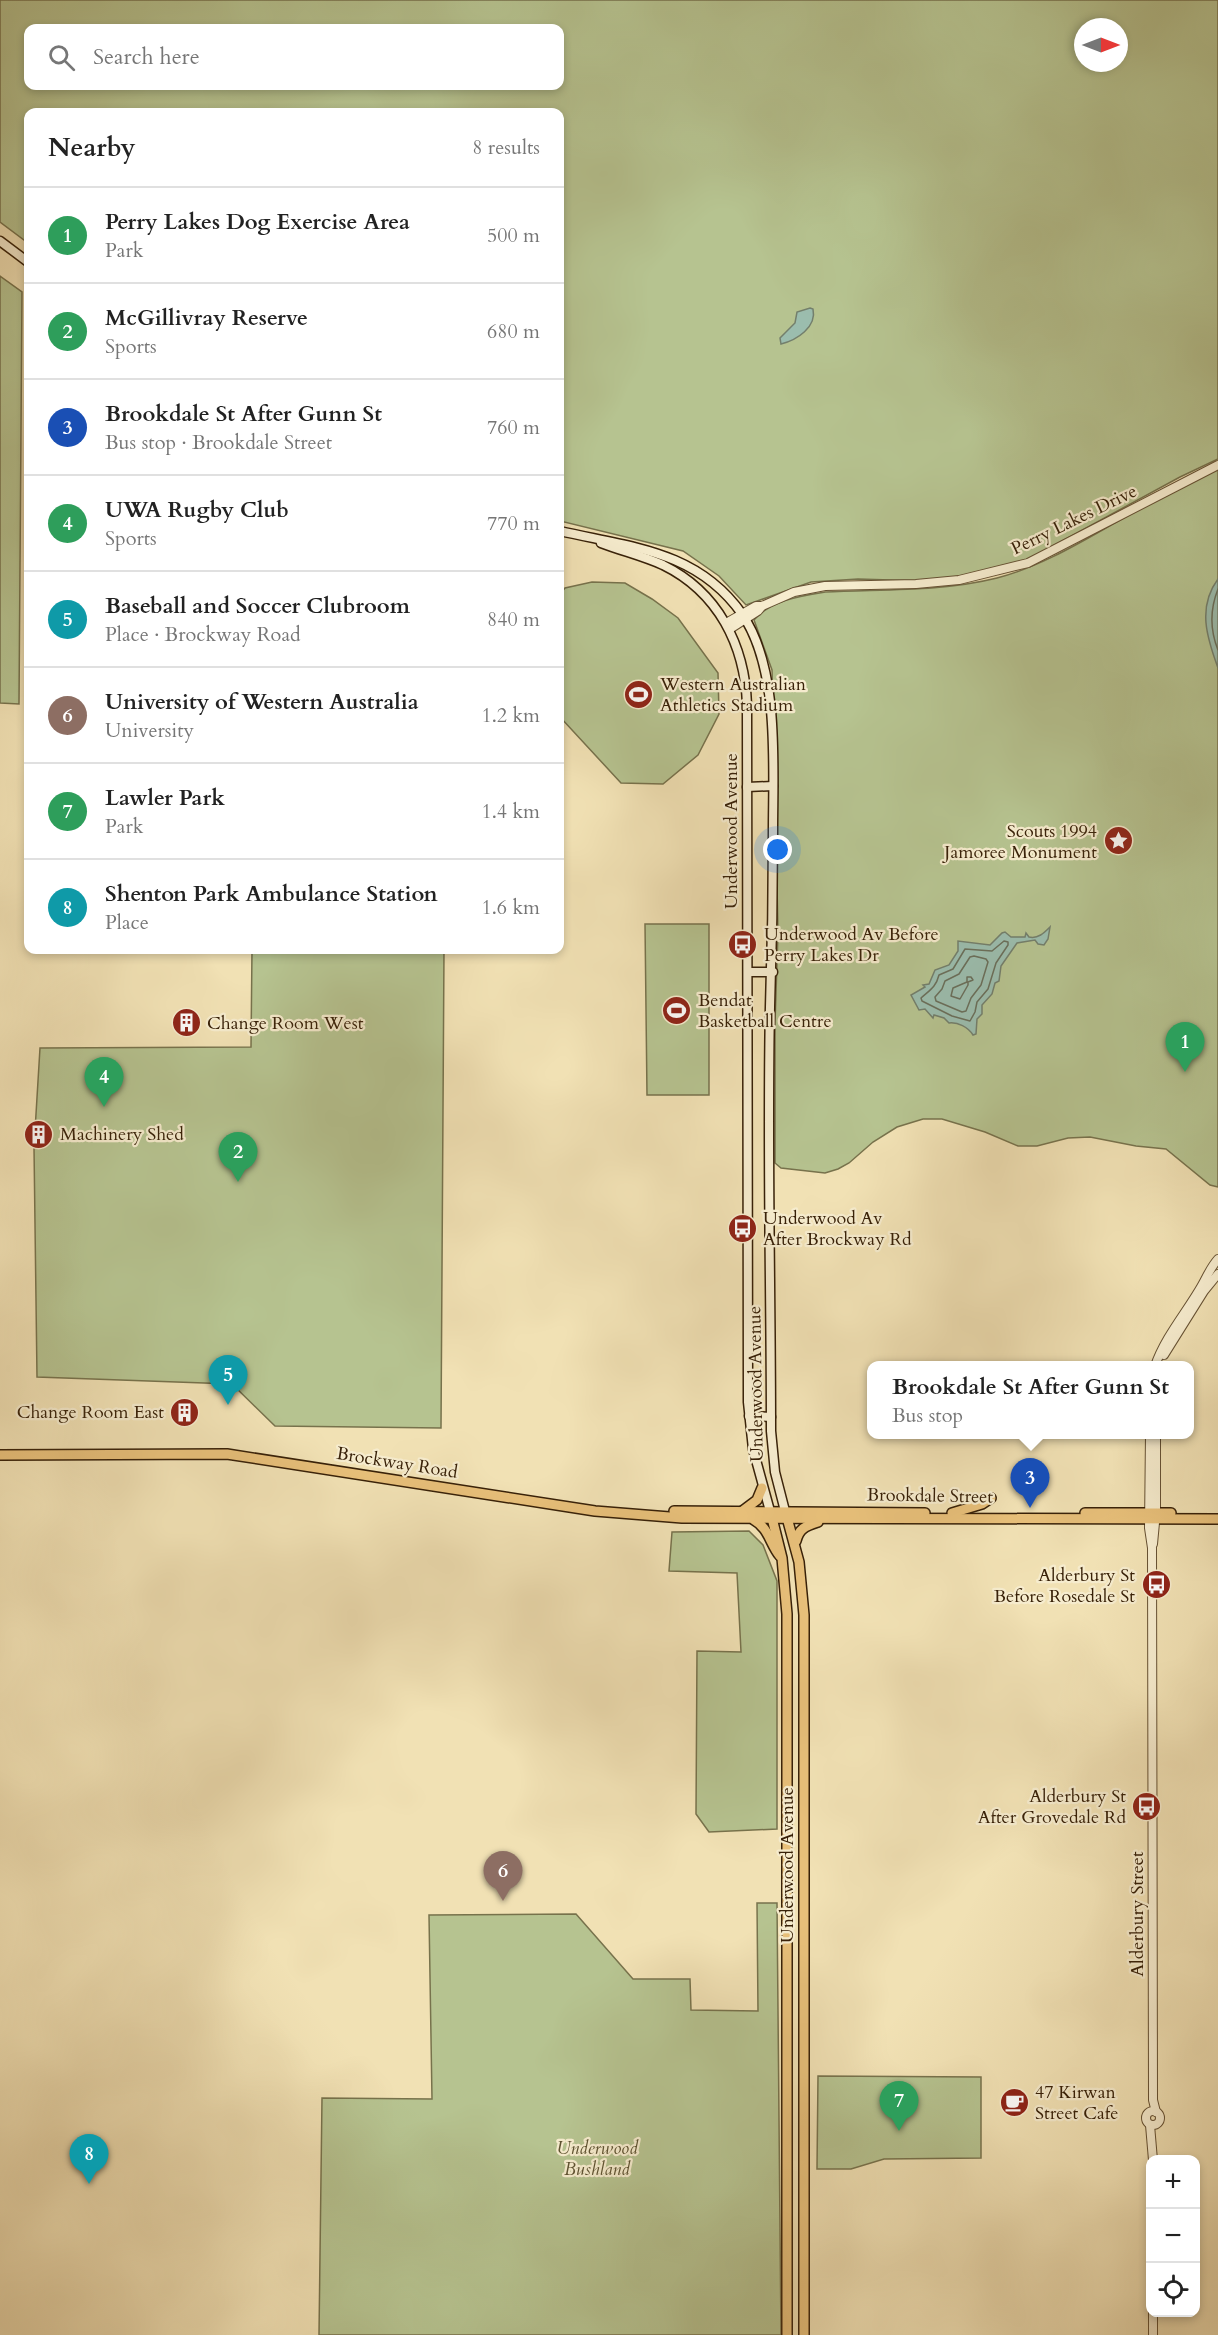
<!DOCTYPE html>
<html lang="en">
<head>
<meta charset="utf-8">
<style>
	body { margin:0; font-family:Cardo,serif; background:#f2f2f2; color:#222 }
	.controls { position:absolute; right:18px; bottom:18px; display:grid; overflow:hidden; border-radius:12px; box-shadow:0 3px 9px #0003 }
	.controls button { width:54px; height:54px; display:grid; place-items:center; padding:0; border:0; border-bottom:2px solid #e0e0e0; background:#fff; color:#222; font:30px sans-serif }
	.compass { position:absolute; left:1074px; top:18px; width:54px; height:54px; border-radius:50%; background:#fff; box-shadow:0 3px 9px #0003; rotate:90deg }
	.you { position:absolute; left:778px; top:850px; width:21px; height:21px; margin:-15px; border:4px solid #fff; border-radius:50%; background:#1a73e8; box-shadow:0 0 0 9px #1a73e833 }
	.badge { display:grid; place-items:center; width:39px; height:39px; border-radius:50%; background:#111827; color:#fff; font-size:20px; font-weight:700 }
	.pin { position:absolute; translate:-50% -50px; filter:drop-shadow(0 2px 3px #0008) }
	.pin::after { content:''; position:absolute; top:32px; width:21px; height:18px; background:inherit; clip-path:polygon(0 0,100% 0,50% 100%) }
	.popup { position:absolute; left:867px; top:1361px; width:327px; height:78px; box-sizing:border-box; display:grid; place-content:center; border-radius:12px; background:#fff; filter:drop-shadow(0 2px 4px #0005); font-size:20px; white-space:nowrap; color:#767676 }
	.popup b { font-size:22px; color:#222 }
	.popup::after { content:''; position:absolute; left:50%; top:100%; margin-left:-12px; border:12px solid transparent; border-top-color:#fff }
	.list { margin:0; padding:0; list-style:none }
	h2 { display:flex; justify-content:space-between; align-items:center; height:78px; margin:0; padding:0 24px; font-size:26px }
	h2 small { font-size:20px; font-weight:400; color:#767676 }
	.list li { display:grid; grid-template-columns:39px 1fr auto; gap:18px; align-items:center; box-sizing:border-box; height:96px; padding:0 24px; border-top:2px solid #e0e0e0 }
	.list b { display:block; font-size:22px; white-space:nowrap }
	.list p { margin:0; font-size:20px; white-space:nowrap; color:#767676 }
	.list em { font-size:20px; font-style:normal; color:#767676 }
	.icon { flex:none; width:33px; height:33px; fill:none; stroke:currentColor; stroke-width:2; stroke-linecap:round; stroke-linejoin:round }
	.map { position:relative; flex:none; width:1218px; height:2335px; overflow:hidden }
	.search { position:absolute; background:#fff; box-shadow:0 3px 9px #0003; left:24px; top:24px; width:540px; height:66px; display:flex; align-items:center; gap:15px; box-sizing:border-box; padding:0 21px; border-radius:12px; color:#767676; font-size:22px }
	.panel { position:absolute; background:#fff; box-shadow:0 3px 9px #0003; left:24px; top:108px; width:540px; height:846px; border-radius:12px }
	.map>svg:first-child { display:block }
</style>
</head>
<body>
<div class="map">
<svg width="1218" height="2335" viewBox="0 0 1218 2335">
	<rect width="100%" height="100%" fill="#f1e1b4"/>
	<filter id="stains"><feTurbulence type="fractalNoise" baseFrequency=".00333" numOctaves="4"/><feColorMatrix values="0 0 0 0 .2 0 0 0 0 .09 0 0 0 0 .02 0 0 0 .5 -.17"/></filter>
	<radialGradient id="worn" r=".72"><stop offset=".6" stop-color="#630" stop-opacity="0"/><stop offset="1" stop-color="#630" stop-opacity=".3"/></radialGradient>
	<!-- green -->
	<g fill="#b6c390" stroke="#77724c" stroke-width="1.5" fill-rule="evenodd">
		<path d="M0,0H1218V459L1180,477L1029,559L978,575L924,581L858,579L811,582L746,605L719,576L683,551L560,521V112H28V243L0,222ZM1083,27H1119V63H1083ZM28,28H560V86H28Z"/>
		<path d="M0,276L22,292L19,704L0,703Z"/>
		<path d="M1218,469V1187L1210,1185L1166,1149L1136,1146L1090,1137L1068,1138L1037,1146H1018L985,1132L942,1119H923L897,1127L873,1142L849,1163L838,1169L825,1173L781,1168L775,1163V1024L778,932L773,703L772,670L754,620C771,600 800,596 825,592C882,589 941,592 997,578C1039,567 1076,545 1113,524C1147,505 1182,486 1218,469Z"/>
		<path d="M592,582L625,583L652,599L678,618L718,673L719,714L698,755L663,784L621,783L560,717V594L565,588Z"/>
		<path d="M645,924H709V1095H647Z"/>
		<path d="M252,950H444L441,1428L275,1426L232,1384L37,1377L34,1147L40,1048L251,1047Z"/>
		<path d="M749,1531L763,1545L777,1581V1829L709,1832L696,1814L697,1651L741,1652L737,1573L669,1571L672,1532Z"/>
		<path d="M757,1903H777L781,2335H319L322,2098L432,2099L429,1915L576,1914L633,1979H690L691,2010L758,2011Z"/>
		<path d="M818,2076L981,2077V2158L884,2159L851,2169H817Z"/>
	</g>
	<!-- water -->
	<g fill="#9bbdae" stroke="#737f6c" stroke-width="1.5">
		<path d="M810,308L813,309C817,327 797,340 781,344L780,338L795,323L797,312Z"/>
		<path d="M1218,579V668C1207,638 1197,607 1218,579Z"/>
		<path d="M1050,927L1048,939L1044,945L1038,944L1035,940L1017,943L1001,966L999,981L995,983L992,994L982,1005V1014L977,1019L976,1034L973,1035C968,1027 958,1022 949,1023L944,1018L934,1015L933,1018L925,1009L919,1010L911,995L925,987L923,985L929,984L935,970L949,965L958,951V941L990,945L1002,933L1005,932L1011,937H1025L1026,933L1029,937C1038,939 1044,933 1050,927Z"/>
	</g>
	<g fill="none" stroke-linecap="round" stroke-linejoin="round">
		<!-- shore -->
		<g stroke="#6a6f5b" stroke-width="1.5">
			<path d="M1218,589C1210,609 1210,630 1218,650"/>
			<path d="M1004,941L1008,942V945L996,963L988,989L977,1002L975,1012L970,1021L952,1016L922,1001L921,998C930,990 936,987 939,975L953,969L965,949L992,951Z"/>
			<path d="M974,956L986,959L988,962L981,985L971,998L966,1011L962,1012L936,1001L935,997L942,989L945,981L959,974L970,957Z"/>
			<path d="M967,977H971L973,980L968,982V985L960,999L951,996L953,988L967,982Z"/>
		</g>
		<defs>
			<g id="tertiary">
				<path d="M726,623L756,606H762L794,592L825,586L916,584L959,580L1028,563L1218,465"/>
				<path d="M730,629L758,611L762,606"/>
				<path d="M1164,1355L1204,1291L1218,1274"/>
				<path d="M1155,1366C1165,1337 1186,1313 1201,1287C1207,1277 1210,1268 1218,1259"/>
				<path d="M1150,1434L1149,1528L1152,1548L1153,2100L1156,2112"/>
				<path d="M1153,1544L1156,1512V1434"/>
				<circle cx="1153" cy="2118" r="7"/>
				<path d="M1150,2125L1153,2160"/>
				<path d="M1153,2312V2335"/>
			</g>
			<g id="secondary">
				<path d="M0,241L28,262"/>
				<path d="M560,531C629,547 697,550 742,614C780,669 773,766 773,831C773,890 772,948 770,1007C767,1148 771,1290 771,1431L775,1472L785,1511"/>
				<path d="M601,543C622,551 643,556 663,565C718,592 745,645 747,705L748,1402L753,1449L770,1511"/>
				<path d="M747,787L773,786"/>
				<path d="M748,972H773"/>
				<path d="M749,1416L771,1417"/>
			</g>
			<g id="primary">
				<path d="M0,1455L227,1454L595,1511L682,1518L1218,1519"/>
				<path d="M674,1511L925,1513"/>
				<path d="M741,1512L757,1500L762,1488"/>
				<path d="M952,1513L982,1504L991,1498"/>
				<path d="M1085,1513H1171"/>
				<path d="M771,1514L782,1558L787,1614V2335"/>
				<path d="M786,1514L799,1562L804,1615V2335"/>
				<path d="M754,1520C769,1528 770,1544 780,1556"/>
				<path d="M796,1541C799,1528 806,1526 818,1522"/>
			</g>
		</defs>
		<!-- tertiary casing -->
		<use href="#tertiary" stroke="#665133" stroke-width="10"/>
		<!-- secondary casing -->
		<use href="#secondary" stroke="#382108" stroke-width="11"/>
		<!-- primary casing -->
		<use href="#primary" stroke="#382108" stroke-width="12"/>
		<!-- tertiary -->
		<use href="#tertiary" stroke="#f6ecce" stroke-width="8"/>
		<!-- secondary -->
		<use href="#secondary" stroke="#f6ecce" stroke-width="8"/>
		<!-- primary -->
		<use href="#primary" stroke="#e8c07a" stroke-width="9"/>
	</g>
	<!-- icons -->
	<defs>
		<symbol id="stadium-disc" viewBox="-11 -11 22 22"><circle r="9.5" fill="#8f2418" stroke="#f6ecce"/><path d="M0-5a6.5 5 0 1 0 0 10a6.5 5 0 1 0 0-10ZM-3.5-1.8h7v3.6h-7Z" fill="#fff"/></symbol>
		<symbol id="sight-disc" viewBox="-11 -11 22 22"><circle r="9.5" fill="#8f2418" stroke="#f6ecce"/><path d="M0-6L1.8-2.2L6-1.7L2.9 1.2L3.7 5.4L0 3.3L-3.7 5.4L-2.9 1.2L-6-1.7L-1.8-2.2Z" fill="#fff"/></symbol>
		<symbol id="bus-disc" viewBox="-11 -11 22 22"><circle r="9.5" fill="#8f2418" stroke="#f6ecce"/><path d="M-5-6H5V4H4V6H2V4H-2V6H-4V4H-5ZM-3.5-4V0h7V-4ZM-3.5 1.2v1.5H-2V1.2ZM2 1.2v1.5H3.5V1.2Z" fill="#fff"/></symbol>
		<symbol id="building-disc" viewBox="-11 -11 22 22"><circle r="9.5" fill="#8f2418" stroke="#f6ecce"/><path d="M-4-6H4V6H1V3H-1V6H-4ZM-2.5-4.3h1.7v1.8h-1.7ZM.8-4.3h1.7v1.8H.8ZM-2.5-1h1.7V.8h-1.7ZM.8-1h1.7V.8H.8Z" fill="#fff"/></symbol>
		<symbol id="cafe-disc" viewBox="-11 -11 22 22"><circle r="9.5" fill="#8f2418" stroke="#f6ecce"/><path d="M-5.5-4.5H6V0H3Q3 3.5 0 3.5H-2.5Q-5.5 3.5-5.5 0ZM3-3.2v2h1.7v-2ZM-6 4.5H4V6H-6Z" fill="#fff"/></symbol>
	</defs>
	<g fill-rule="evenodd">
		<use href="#stadium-disc" x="622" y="678" width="33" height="33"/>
		<use href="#sight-disc" x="1102" y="824" width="33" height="33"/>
		<use href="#bus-disc" x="726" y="928" width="33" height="33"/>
		<use href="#stadium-disc" x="660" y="994" width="33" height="33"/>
		<use href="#building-disc" x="170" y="1006" width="33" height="33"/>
		<use href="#building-disc" x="22" y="1118" width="33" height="33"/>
		<use href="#bus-disc" x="726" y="1212" width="33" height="33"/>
		<use href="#building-disc" x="168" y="1396" width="33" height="33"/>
		<use href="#bus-disc" x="1140" y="1568" width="33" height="33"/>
		<use href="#bus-disc" x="1130" y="1790" width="33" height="33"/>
		<use href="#cafe-disc" x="998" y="2086" width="33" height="33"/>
	</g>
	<g text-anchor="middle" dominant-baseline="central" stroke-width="4.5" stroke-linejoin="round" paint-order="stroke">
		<!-- street labels -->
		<g font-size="18" fill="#382108" stroke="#f6ecce">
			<text transform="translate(1074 520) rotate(-26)">Perry Lakes Drive</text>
			<text transform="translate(731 831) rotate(-90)">Underwood Avenue</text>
			<text transform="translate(756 1384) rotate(-91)">Underwood Avenue</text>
			<text transform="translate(397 1463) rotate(9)">Brockway Road</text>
			<text transform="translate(930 1496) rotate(1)">Brookdale Street</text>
			<text transform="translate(787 1865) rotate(-90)">Underwood Avenue</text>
			<text transform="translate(1137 1914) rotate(-90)">Alderbury Street</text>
		</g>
		<!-- poi labels -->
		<g font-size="18" fill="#382108" stroke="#f6ecce" text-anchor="start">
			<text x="660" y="684">Western Australian<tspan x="660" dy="21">Athletics Stadium</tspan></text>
			<text x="1097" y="831" text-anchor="end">Scouts 1994<tspan x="1097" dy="21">Jamoree Monument</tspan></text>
			<text x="764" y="934">Underwood Av Before<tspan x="764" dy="21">Perry Lakes Dr</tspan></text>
			<text x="698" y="1000">Bendat<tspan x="698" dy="21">Basketball Centre</tspan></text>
			<text x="207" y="1023">Change Room West</text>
			<text x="60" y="1134">Machinery Shed</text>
			<text x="763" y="1218">Underwood Av<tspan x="763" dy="21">After Brockway Rd</tspan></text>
			<text x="164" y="1412" text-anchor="end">Change Room East</text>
			<text x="1135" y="1575" text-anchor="end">Alderbury St<tspan x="1135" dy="21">Before Rosedale St</tspan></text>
			<text x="1126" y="1796" text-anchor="end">Alderbury St<tspan x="1126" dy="21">After Grovedale Rd</tspan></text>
			<text x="1035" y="2092">47 Kirwan<tspan x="1035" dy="21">Street Cafe</tspan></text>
		</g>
		<!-- park labels -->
		<g font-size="18" font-style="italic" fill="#5e5231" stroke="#f6ecce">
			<text x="597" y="2148">Underwood<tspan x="597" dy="21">Bushland</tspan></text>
		</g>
	</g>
	<rect width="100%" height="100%" filter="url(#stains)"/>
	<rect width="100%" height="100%" fill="url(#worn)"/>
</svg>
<div class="controls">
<button>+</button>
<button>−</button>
<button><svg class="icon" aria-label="locate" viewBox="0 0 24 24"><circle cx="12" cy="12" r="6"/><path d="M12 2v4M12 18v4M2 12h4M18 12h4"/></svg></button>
</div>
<svg class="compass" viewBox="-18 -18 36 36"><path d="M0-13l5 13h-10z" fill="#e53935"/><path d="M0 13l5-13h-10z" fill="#767676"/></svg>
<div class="you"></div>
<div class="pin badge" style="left:1185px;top:1072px;background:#2e9e5b">1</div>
<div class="pin badge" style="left:238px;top:1182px;background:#2e9e5b">2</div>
<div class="pin badge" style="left:1030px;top:1508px;background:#1a4fb4">3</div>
<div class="popup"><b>Brookdale St After Gunn St</b>Bus stop</div>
<div class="pin badge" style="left:104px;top:1107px;background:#2e9e5b">4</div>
<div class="pin badge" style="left:228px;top:1405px;background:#0f9aa8">5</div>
<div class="pin badge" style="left:503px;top:1901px;background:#8d6e63">6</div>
<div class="pin badge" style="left:899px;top:2131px;background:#2e9e5b">7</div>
<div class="pin badge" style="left:89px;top:2184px;background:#0f9aa8">8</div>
<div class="search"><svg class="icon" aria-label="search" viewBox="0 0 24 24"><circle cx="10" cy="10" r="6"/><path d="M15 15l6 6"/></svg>Search here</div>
<section class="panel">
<h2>Nearby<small>8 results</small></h2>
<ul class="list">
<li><span class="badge" style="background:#2e9e5b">1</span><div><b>Perry Lakes Dog Exercise Area</b><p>Park</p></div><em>500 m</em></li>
<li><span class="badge" style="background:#2e9e5b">2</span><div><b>McGillivray Reserve</b><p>Sports</p></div><em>680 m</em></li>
<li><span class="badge" style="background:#1a4fb4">3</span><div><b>Brookdale St After Gunn St</b><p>Bus stop · Brookdale Street</p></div><em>760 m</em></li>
<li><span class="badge" style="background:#2e9e5b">4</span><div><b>UWA Rugby Club</b><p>Sports</p></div><em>770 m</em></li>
<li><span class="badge" style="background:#0f9aa8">5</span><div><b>Baseball and Soccer Clubroom</b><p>Place · Brockway Road</p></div><em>840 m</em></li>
<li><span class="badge" style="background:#8d6e63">6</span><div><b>University of Western Australia</b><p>University</p></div><em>1.2 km</em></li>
<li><span class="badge" style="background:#2e9e5b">7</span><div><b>Lawler Park</b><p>Park</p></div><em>1.4 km</em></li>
<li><span class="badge" style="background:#0f9aa8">8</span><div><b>Shenton Park Ambulance Station</b><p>Place</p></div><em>1.6 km</em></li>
</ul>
</section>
</div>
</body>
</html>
